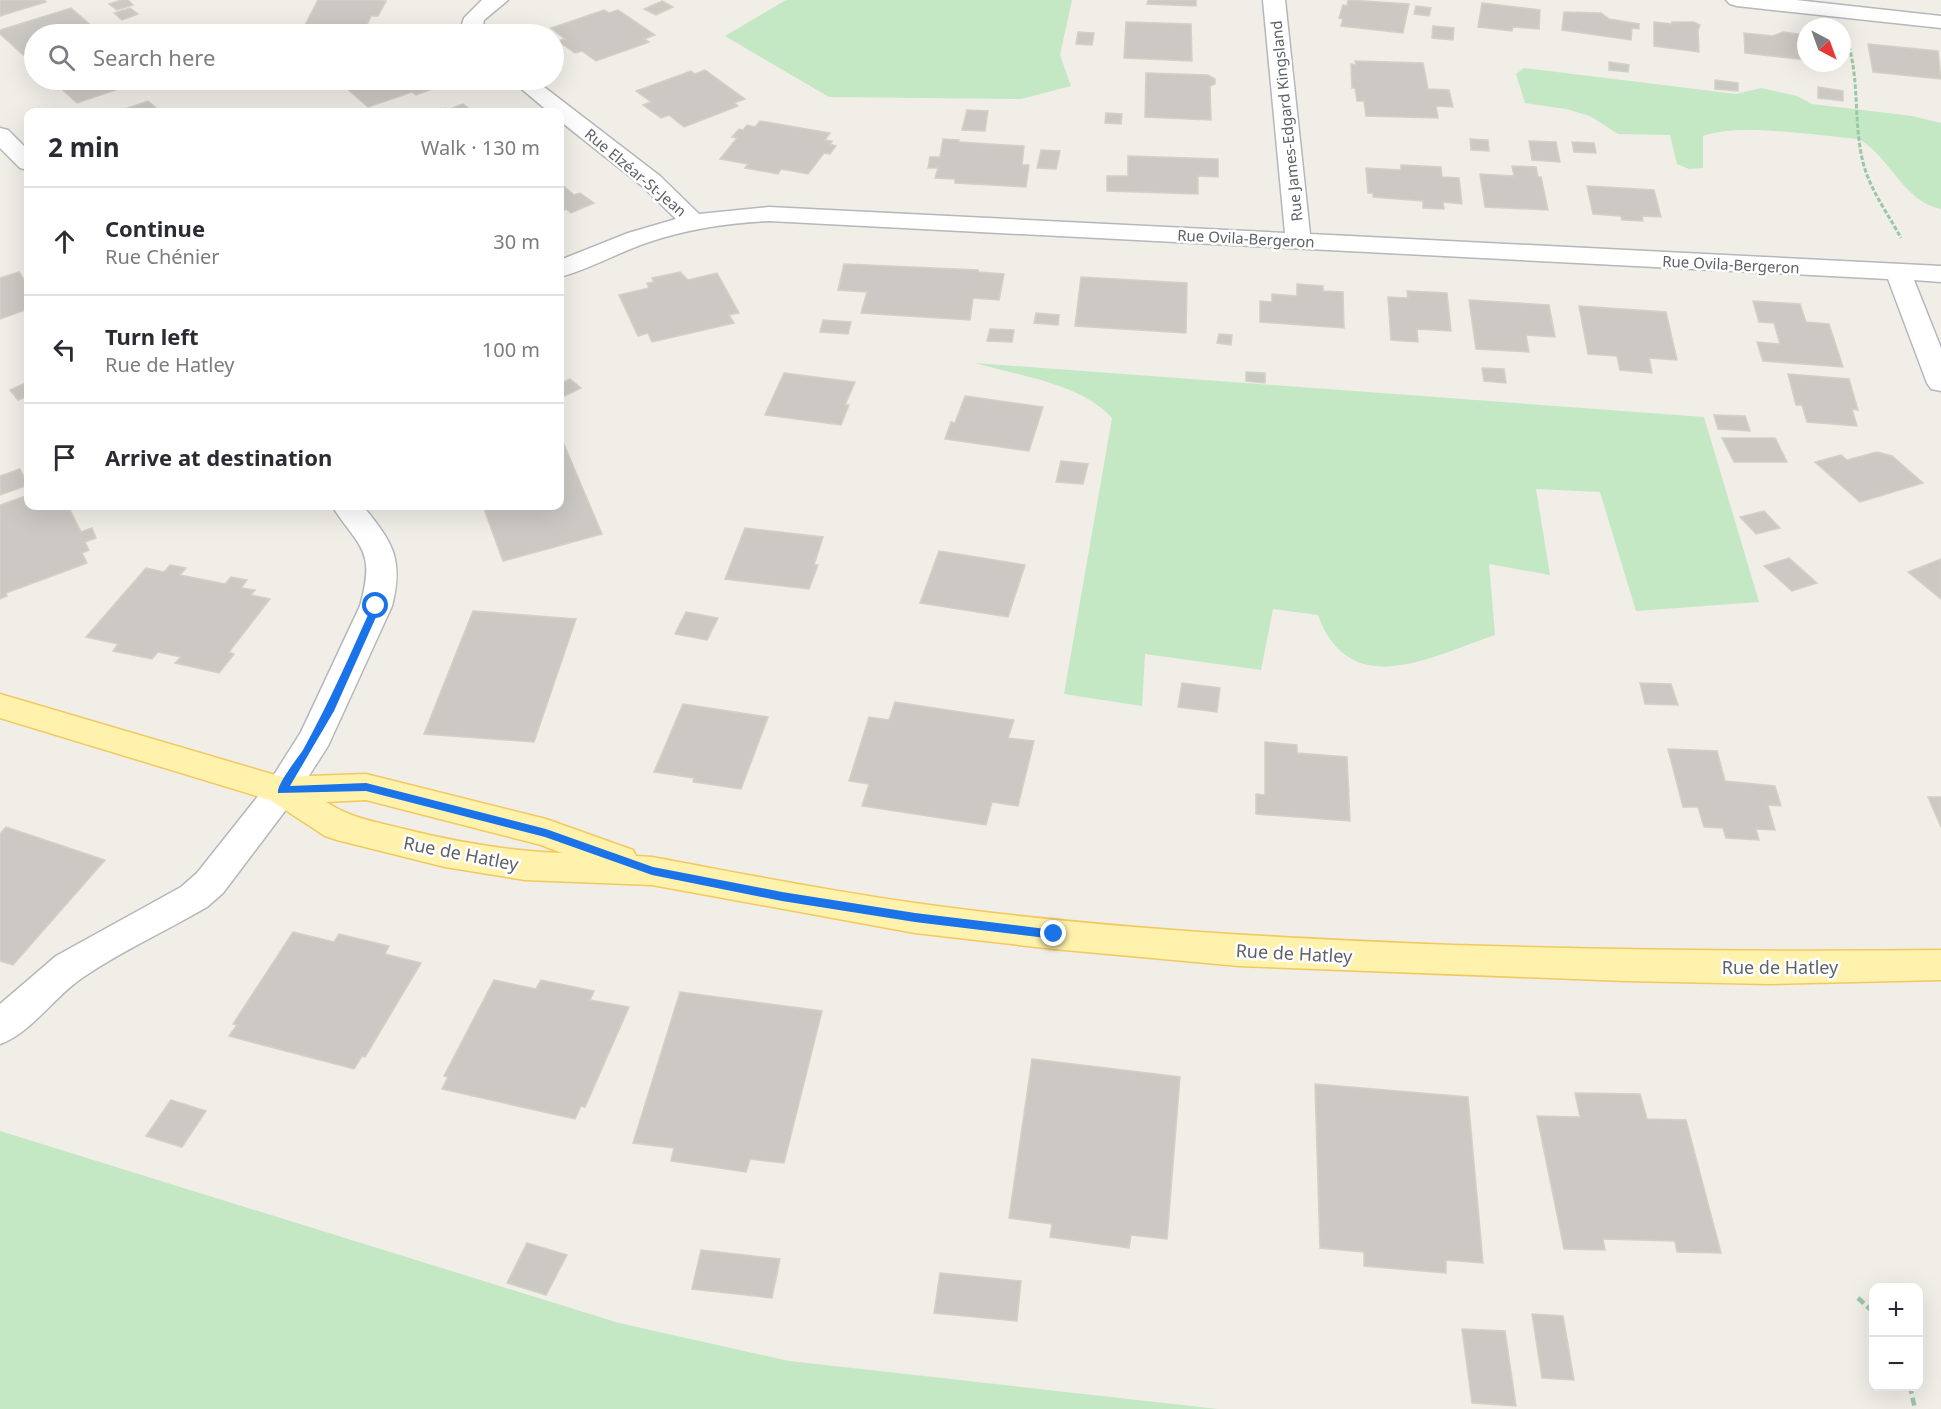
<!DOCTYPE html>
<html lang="en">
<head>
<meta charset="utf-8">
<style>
	body { margin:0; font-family:"Noto Sans",sans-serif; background:#f2f2f3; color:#2b2b33 }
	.controls { position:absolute; right:18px; bottom:18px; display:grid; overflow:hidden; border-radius:12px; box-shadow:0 6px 24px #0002 }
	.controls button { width:54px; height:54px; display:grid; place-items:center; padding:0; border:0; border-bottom:2px solid #e1e1e2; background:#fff; color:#2b2b33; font:30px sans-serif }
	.compass { position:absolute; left:1797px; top:18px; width:54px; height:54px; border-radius:50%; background:#fff; box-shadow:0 6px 24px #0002; rotate:139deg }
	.stop { position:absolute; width:18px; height:18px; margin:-14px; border:4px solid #1a73e8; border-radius:50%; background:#fff }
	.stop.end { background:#1a73e8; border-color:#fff; box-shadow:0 2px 6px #0008 }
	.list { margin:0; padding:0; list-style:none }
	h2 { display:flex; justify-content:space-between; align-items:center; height:78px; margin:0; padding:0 24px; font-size:26px }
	h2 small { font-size:20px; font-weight:400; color:#7c7c81 }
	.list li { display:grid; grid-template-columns:39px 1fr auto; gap:18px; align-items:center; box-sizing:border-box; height:108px; padding:0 24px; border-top:2px solid #e1e1e2 }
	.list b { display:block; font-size:22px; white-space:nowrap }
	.list p { margin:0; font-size:20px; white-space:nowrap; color:#7c7c81 }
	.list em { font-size:20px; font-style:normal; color:#7c7c81 }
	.icon { flex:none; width:33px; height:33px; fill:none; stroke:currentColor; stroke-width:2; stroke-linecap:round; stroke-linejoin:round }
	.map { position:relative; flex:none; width:1941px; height:1409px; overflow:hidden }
	.search { position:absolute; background:#fff; box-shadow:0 6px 24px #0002; left:24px; top:24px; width:540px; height:66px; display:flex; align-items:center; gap:15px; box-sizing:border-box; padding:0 21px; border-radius:33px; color:#7c7c81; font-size:22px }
	.panel { position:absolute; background:#fff; box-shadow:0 6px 24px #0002; left:24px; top:108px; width:540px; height:402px; border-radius:12px }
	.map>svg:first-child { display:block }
</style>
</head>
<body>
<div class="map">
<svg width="1941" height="1409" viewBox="0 0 1941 1409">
	<rect width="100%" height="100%" fill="#f0eee7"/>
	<!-- green -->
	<g fill="#c4e7c4">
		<path d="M786,0H1072L1060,55L1071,86L1021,99L829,97L725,36Z"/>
		<path d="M1524,68L1736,94L1761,88L1797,96L1812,104L1912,116L1941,123V209C1904,202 1890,157 1859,139C1818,136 1740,122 1703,136V168L1689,169L1677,164L1670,135L1618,134L1590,116L1566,109L1525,103L1516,74Z"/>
		<path d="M975,363L1704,417L1759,602L1636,611L1600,492L1536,489L1550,575L1489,564L1495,635C1432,656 1350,703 1318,615L1273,609L1261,670L1145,654L1142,706L1064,694L1112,418C1081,383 1019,376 975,363Z"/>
		<path d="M0,1131L619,1323L789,1361L1218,1409H0Z"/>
	</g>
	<!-- building -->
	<g fill="#ccc9c4" stroke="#d5d0c5" stroke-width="1.5">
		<path d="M0,0H44L46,2L0,16Z"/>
		<path d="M121,0H128L133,5L117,10L109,4Z"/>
		<path d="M318,0H378L386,1L378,16H371L365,29H326L323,34H303L306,29H303Z"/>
		<path d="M1148,0H1196V6L1147,4Z"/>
		<path d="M1348,0L1409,4L1403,33L1341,26L1343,19L1339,18L1343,5L1347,6Z"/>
		<path d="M662,1L673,7L656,15L644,9Z"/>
		<path d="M1482,3L1540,10L1539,29L1513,27L1512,31L1478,27Z"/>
		<path d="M1416,6L1431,8L1429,16L1414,14Z"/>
		<path d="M71,8L101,34H34V56L28,59L0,34V30Z"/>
		<path d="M130,8L138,14L122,20L114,13Z"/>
		<path d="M604,10L609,13L618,10L655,35L644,39L649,42L596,61L582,51L575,53L558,41L565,39L551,28Z"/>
		<path d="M1564,12L1601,13L1609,19L1639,24V29L1632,28L1631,40L1562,30Z"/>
		<path d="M1126,22L1191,24L1192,61L1124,58Z"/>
		<path d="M1654,22L1672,24V22H1694L1700,25L1698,30L1699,52L1654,46Z"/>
		<path d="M264,26L279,27L273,34H256Z"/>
		<path d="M1433,26L1454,28L1453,40L1432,38Z"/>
		<path d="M1078,32L1094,33L1092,45L1076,44Z"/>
		<path d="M1783,32L1798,34L1806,38V60L1745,53L1744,33L1773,36Z"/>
		<path d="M1868,44L1938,51L1941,79L1873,72Z"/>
		<path d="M1355,61L1423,63L1428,89L1449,90L1453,107L1436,106L1438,118L1366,116L1364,101H1357L1355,88H1352L1351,64L1356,65Z"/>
		<path d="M1609,62L1629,65L1628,72L1609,70Z"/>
		<path d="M705,70L745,99L734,103L738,106L684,127L669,115L661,118L643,105L651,102L636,91L691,71L695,74Z"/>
		<path d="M1146,73L1208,75L1215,79V84L1210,86L1211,120L1145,117Z"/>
		<path d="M52,80H145L77,103Z"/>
		<path d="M337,80H443L448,83L416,95L412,92L368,107Z"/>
		<path d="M1715,80L1738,83V91L1715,89Z"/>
		<path d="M1818,87L1843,91V101L1818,98Z"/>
		<path d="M148,101L161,112H116Z"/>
		<path d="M463,104L473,112H432L445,108L447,110Z"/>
		<path d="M967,110L988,111L985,131L962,130Z"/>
		<path d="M1106,113L1122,114L1121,124L1105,123Z"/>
		<path d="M760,121L830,133L825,140L832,141L830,144L836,146L830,154L824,153L808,174L781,169L778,174L745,168L748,164L720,159L737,138L732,137L739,129L743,130L747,125L755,127Z"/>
		<path d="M943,139L959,140V142L1024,146L1022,165H1029L1026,187L955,183V179L935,178L938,168H928L930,157H940Z"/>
		<path d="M1470,139L1488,140L1489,151L1471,150Z"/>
		<path d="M1529,141L1556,142L1560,162L1532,160Z"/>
		<path d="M1572,142L1594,143L1596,153L1574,152Z"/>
		<path d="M1041,150L1060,151L1056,169L1037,168Z"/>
		<path d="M1128,156L1218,159V177L1198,176V194L1107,191V176H1128Z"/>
		<path d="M1401,165L1441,167L1442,177L1459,178L1462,204L1443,202L1444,209L1423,208V201L1373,197V193H1368L1366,168L1401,170Z"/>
		<path d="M1512,166L1536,167L1538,177H1541L1548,210L1485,207L1480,174L1514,176Z"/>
		<path d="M560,183L574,195L580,193L594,203L571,213L566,209L560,212Z"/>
		<path d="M1587,186L1654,190L1661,217L1642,216L1643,221L1622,220L1621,216L1593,214Z"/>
		<path d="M844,264L978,270V272L1004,274L999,300L973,298L970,320L861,313L867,292L838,290Z"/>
		<path d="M19,272L28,286V309L0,319V278Z"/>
		<path d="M680,272L688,280L717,273L739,313L729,315L734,323L652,342L648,333L638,336L619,295L649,288L647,283L654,282L652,278Z"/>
		<path d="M1081,277L1187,283L1186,333L1075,326Z"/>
		<path d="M1297,284L1323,286V291L1343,292L1344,328L1260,322V301L1272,302V294L1297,296Z"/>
		<path d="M1407,291L1447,293L1451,331L1417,329L1418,342L1391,340L1388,297L1408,298Z"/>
		<path d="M1469,300L1549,305L1555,337L1526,335L1529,352L1476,349Z"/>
		<path d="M1753,301L1800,304L1806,322L1829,324L1843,367L1763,361L1757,342L1780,344L1774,323L1759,322Z"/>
		<path d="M1579,306L1666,312L1677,360L1649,358L1652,373L1620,370L1617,356L1588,354Z"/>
		<path d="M1036,313L1059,315L1058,325L1034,323Z"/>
		<path d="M823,320L851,322L848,334L820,332Z"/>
		<path d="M990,329L1014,330L1012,342L987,341Z"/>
		<path d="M1219,334L1232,335L1231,345L1217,343Z"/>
		<path d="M1482,368L1504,369L1506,383L1484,381Z"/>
		<path d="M1246,372L1265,373V383L1246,381Z"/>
		<path d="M784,373L855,382L845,405H849L841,425L765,415Z"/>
		<path d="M1788,374L1849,379L1858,410L1852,409L1857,426L1807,422L1802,405H1796Z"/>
		<path d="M570,379L581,388L560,398V384Z"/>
		<path d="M28,382V396L18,400L10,390Z"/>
		<path d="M965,396L1043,407L1029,451L945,439L951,422L955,423Z"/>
		<path d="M1714,415L1745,416L1750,431L1718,429Z"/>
		<path d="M1722,438H1775L1787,462H1734Z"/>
		<path d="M560,442H563L602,534L503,561L483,506H560Z"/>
		<path d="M1877,452L1892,456L1923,483L1860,502L1815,462L1841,455L1847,460Z"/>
		<path d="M1061,461L1088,464L1083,484L1056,482Z"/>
		<path d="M20,469L28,485L0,495V476Z"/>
		<path d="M28,495V506H68L81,532L92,528L96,538L85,542L89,550L82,553L87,563L6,593L7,596L0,599V505Z"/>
		<path d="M1764,511L1780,528L1756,534L1740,517Z"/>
		<path d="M745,528L823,537L814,565H818L809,589L725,579Z"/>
		<path d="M939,551L1025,565L1008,617L920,603Z"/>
		<path d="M1789,558L1817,583L1792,591L1764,566Z"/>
		<path d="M1941,559V599L1908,572Z"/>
		<path d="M170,565L186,568L180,575L225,584L231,577L247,580L241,588L255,590L251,595L270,599L229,652L234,654L219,673L175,663L181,657L158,652L152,659L113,651L118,644L86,637L146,568L164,572Z"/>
		<path d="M473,611L576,619L534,742L424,734Z"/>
		<path d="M686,612L718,618L707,640L675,634Z"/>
		<path d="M1182,683L1220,688L1217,712L1178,707Z"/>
		<path d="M1640,683L1671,684L1678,705L1645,704Z"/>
		<path d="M895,702L1014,720L1008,738L1034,741L1018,806L992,802L986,825L862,806L869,784L849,781L869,717L889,720Z"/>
		<path d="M683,704L768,717L741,789L693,782L694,778L654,772Z"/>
		<path d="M1265,742L1297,745V753L1347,757L1350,821L1256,814V794L1265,795Z"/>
		<path d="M1668,749L1717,751L1725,781L1775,786L1781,806L1768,805L1775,830L1756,829L1759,840L1726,838L1723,828L1704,827L1698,807H1683Z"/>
		<path d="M1928,797H1941V827Z"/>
		<path d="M6,827L105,860L13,965L0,961V834Z"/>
		<path d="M293,932L334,942L339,934L389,946L385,954L421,963L365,1057L362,1056L354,1069L229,1036L237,1025L233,1024Z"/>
		<path d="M494,980L536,989L541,980L594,991L590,1000L629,1007L585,1107L581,1106L575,1119L442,1089L448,1077L444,1076Z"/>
		<path d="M680,992L822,1011L784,1163L750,1159L746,1172L671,1161L674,1148L633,1143Z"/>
		<path d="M1032,1059L1180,1077L1167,1239L1131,1235L1129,1248L1050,1237L1052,1224L1009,1218Z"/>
		<path d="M1315,1084L1468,1097L1483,1263L1446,1260V1273L1364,1266V1252L1320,1248Z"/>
		<path d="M1575,1093L1640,1094L1647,1119L1686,1120L1721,1253L1677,1252L1675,1241L1603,1239L1605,1250L1564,1249L1537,1116L1580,1117Z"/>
		<path d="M171,1100L206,1111L182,1147L146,1136Z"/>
		<path d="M527,1243L567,1255L546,1295L507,1283Z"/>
		<path d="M701,1250L780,1259L772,1298L692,1289Z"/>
		<path d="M940,1273L1021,1281L1017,1321L934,1313Z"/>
		<path d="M1532,1314L1563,1316L1574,1380L1542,1378Z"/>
		<path d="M1462,1329L1505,1331L1516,1406L1472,1403Z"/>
	</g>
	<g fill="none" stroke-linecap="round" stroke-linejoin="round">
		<defs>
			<g id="minor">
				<path d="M482,0H508L484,20L481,34H459L464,18Z"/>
				<path d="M1263,0H1285L1310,234L1941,266V282L1914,280L1941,348V391L1931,389L1927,383L1888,279L769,221C727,223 687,229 646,243C617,253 590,269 560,277V260L628,233L676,219L642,186L560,121V112H549L511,80H535L660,176L699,214L769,207L1285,233Z"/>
				<path d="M1726,0H1796L1941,16V28L1737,6L1730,4Z"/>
				<path d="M0,128L8,130L28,150V170L20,168L0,148Z"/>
				<path d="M332,506H363C392,542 404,558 392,606L328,746L294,799L223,893L207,907C166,931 121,951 82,978C54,997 30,1034 0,1044V1004L56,956L181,887L197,873L270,781L301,732L360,606C376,549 360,549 332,506Z"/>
			</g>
			<path id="major" d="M0,694L282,777L366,774L546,819L633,850L636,856L652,857C739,873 827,891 915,903C1093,928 1273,938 1453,945C1616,950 1778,952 1941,950V980L1770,984L1626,981L1239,966L1054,949L915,933L652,885L525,880L445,867L337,840L325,836L270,800L0,718ZM366,800L541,845L562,853C508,851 456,842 404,829C373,821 353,819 326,802Z"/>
		</defs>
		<!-- minor casing -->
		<use href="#minor" stroke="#b4b7bb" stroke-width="3"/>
		<!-- major casing -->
		<use href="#major" stroke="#f2c95e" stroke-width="3"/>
		<!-- path-far1 -->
		<path stroke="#9bc6a8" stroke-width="3" stroke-dasharray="4.5 2" stroke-linecap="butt" d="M1849,46C1859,83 1854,121 1862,158C1868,187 1887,212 1901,238"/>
		<!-- path -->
		<g stroke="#9bc6a8" stroke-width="4.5" stroke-dasharray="8 4" stroke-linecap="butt">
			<path d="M1858,1298L1874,1313"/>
			<path d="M1910,1386L1915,1409"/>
		</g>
		<!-- minor -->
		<use href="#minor" fill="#fff" fill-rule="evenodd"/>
		<!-- major -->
		<use href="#major" fill="#fff2ad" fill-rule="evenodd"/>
	</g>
	<!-- route -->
	<path fill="#1a73e8" d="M376,603L381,606L334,711L290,786L366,783L546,829L653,867L782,892L915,913L1054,930L1060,934L1054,939L915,922L782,901L652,875L545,837L366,791L278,793C276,785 297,759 303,750C329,703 350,655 372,606Z"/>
	<g text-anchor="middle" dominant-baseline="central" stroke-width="5" stroke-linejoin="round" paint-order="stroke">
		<!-- far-street labels -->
		<g font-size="15" fill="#5e6267" stroke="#fff">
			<text transform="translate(1286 121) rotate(-96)">Rue James-Edgard Kingsland</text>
			<text transform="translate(636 172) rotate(40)">Rue Elzéar-St-Jean</text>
			<text transform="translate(1246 238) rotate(3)">Rue Ovila-Bergeron</text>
			<text transform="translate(1731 264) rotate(3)">Rue Ovila-Bergeron</text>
		</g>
		<!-- street labels -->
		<g font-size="18" fill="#5e6267" stroke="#fff">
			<text transform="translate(461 853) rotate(11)">Rue de Hatley</text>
			<text transform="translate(1294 953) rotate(3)">Rue de Hatley</text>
			<text x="1780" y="967">Rue de Hatley</text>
		</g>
	</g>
</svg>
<div class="controls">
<button>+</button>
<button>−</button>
</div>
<svg class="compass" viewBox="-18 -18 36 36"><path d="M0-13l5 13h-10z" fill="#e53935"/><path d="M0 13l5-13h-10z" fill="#7c7c81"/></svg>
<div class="stop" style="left:376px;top:606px"></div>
<div class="stop end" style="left:1054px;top:934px"></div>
<div class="search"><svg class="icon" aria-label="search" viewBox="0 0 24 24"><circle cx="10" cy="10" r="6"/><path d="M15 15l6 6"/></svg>Search here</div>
<section class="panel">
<h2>2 min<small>Walk · 130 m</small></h2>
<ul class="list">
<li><svg class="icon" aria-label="ahead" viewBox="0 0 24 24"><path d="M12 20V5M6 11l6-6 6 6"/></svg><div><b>Continue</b><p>Rue Chénier</p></div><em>30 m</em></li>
<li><svg class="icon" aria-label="left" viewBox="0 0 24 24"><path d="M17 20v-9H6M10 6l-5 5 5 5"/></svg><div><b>Turn left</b><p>Rue de Hatley</p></div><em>100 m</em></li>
<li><svg class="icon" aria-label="arrive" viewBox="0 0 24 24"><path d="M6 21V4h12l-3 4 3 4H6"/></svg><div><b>Arrive at destination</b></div></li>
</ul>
</section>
</div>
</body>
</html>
